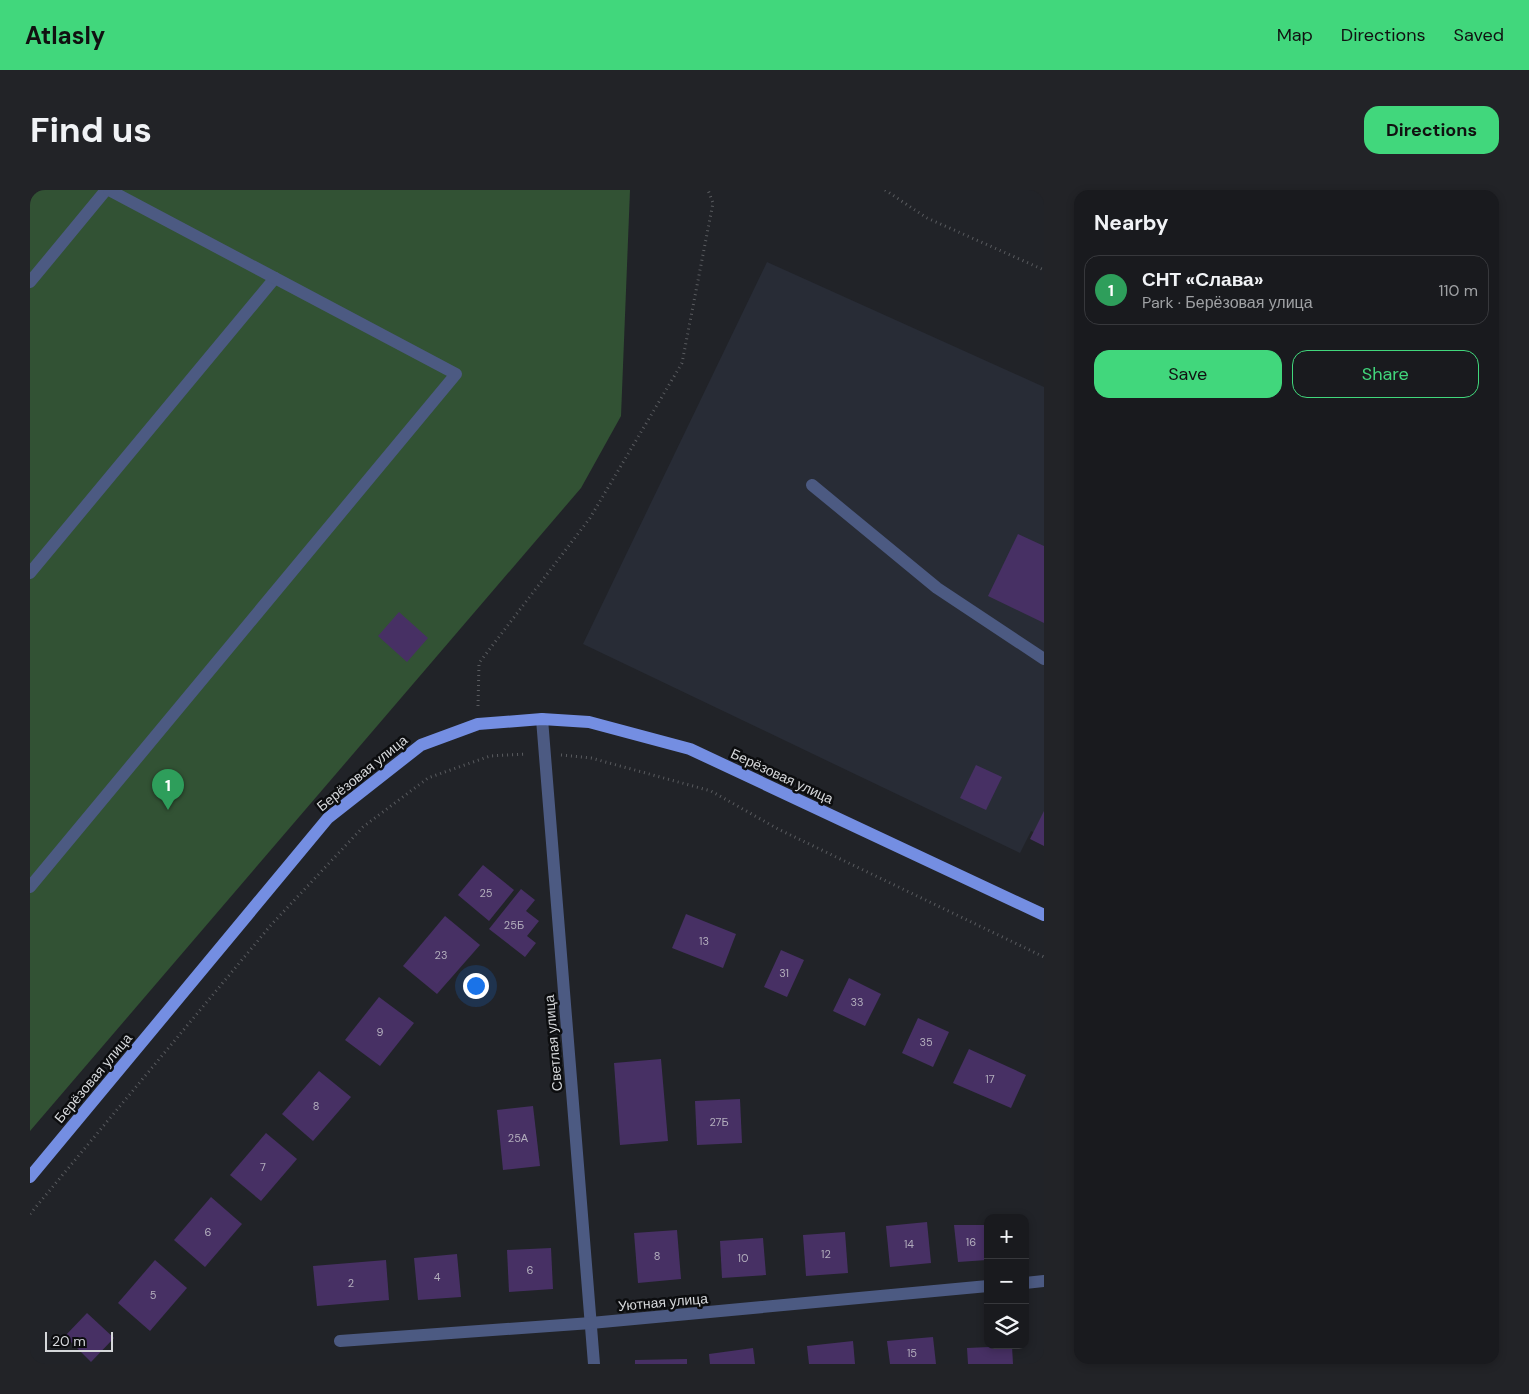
<!DOCTYPE html>
<html lang="en">
<head>
<meta charset="utf-8">
<style>
	body { margin:0; font-family:"DM Sans",sans-serif; background:#222327; color:#f1f3f6 }
	.controls { position:absolute; right:15px; bottom:15px; display:grid; overflow:hidden; border-radius:10px; box-shadow:0 2px 8px #0003 }
	.controls button { width:45px; height:45px; display:grid; place-items:center; padding:0; border:0; border-bottom:1px solid #37383c; background:#191a1e; color:#f1f3f6; font:25px sans-serif }
	.scale { position:absolute; left:15px; bottom:12px; width:68px; box-sizing:border-box; padding-left:5px; border:2px solid #d5d7da; border-top:0; font-size:14px; line-height:18px; white-space:nowrap; color:#d5d7da; -webkit-text-stroke:4px #0c0d0f; paint-order:stroke }
	.you { position:absolute; left:445px; top:795px; width:18px; height:18px; margin:-12px; border:4px solid #fff; border-radius:50%; background:#1a73e8; box-shadow:0 0 0 8px #1a73e833 }
	.badge { display:grid; place-items:center; width:32px; height:32px; border-radius:50%; background:#41d77c; color:#fff; font-size:16px; font-weight:700 }
	.pin { position:absolute; translate:-50% -41px; filter:drop-shadow(0 1px 2px #0008) }
	.pin::after { content:''; position:absolute; top:26px; width:18px; height:15px; background:inherit; clip-path:polygon(0 0,100% 0,50% 100%) }
	.list { margin:0; padding:0; list-style:none }
	h2 { display:flex; justify-content:space-between; align-items:center; height:65px; margin:0; padding:0 20px; font-size:21px }
	h2 small { font-size:16px; font-weight:400; color:#9fa1a4 }
	.list li { display:grid; grid-template-columns:32px 1fr auto; gap:15px; align-items:center; box-sizing:border-box; height:70px; margin:0 10px 10px; padding:0 10px; border:1px solid #37383c; border-radius:15px }
	.list b { display:block; font-size:19px; white-space:nowrap }
	.list p { margin:0; font-size:16px; white-space:nowrap; color:#9fa1a4 }
	.list em { font-size:16px; font-style:normal; color:#9fa1a4 }
	.actions { display:flex; gap:10px; padding:15px 20px }
	.actions a { flex:1; padding:11px 0; border:1px solid #41d77c; border-radius:15px; text-align:center; font-size:18px; color:#41d77c }
	.actions .main { background:#41d77c; color:#111 }
	.icon { flex:none; width:28px; height:28px; fill:none; stroke:currentColor; stroke-width:2; stroke-linecap:round; stroke-linejoin:round }
	.map { position:relative; flex:none; width:1014px; height:1174px; overflow:hidden; border-radius:15px }
	header { display:flex; align-items:center; gap:30px; box-sizing:border-box; height:70px; padding:0 25px; background:#41d77c; color:#111 }
	header strong { font-size:24px }
	nav { display:flex; gap:28px; margin-inline-start:auto; font-size:18px }
	.intro { display:flex; align-items:center; justify-content:space-between; box-sizing:border-box; height:120px; padding:0 30px }
	h1 { margin:0; font-size:35px }
	.button { padding:12px 22px; border-radius:15px; background:#41d77c; color:#111; font-size:18px; font-weight:700 }
	main { display:flex; gap:30px; padding:0 30px }
	aside { flex:1; background:#191a1e; border-radius:15px; box-shadow:0 2px 8px #0003 }
	.map>svg:first-child { display:block }
</style>
</head>
<body>
<header>
<strong>Atlasly</strong>
<nav><a>Map</a><a>Directions</a><a>Saved</a></nav>
</header>
<div class="intro"><h1>Find us</h1><a class="button">Directions</a></div>
<main>
<div class="map">
<svg width="1014" height="1174" viewBox="0 0 1014 1174">
	<rect width="100%" height="100%" fill="#212328"/>
	<!-- built -->
	<path fill="#282c36" d="M737,72L1014,197V647L1001,641L990,663L553,454Z"/>
	<!-- green -->
	<path fill="#325234" d="M0,0H600L591,226L551,298L0,941Z"/>
	<!-- building -->
	<g fill="#473064">
		<path d="M988,344L1014,356V433L958,406Z"/>
		<path d="M369,422L398,448L377,472L348,446Z"/>
		<path d="M946,575L972,587L956,620L930,608Z"/>
		<path d="M1014,621V656L1000,649Z"/>
		<path d="M453,675L484,700L459,731L428,705Z"/>
		<path d="M491,699L505,710L496,721L509,731L497,746L506,753L495,767L459,739Z"/>
		<path d="M656,724L706,744L693,778L642,758Z"/>
		<path d="M415,726L450,755L407,804L373,776Z"/>
		<path d="M751,760L774,770L757,807L734,797Z"/>
		<path d="M819,788L851,804L835,836L803,821Z"/>
		<path d="M349,807L384,833L350,876L315,850Z"/>
		<path d="M888,828L919,842L903,877L872,863Z"/>
		<path d="M939,859L996,885L981,918L923,893Z"/>
		<path d="M631,869L638,951L590,955L584,873Z"/>
		<path d="M289,881L321,907L283,951L252,924Z"/>
		<path d="M710,909L712,953L667,955L665,911Z"/>
		<path d="M503,916L510,976L473,980L467,920Z"/>
		<path d="M236,943L267,969L231,1011L200,985Z"/>
		<path d="M181,1007L212,1034L175,1077L144,1050Z"/>
		<path d="M897,1032L901,1073L860,1077L856,1036Z"/>
		<path d="M924,1035H955L957,1070L928,1072Z"/>
		<path d="M647,1040L651,1089L608,1093L604,1043Z"/>
		<path d="M815,1042L818,1083L776,1086L773,1045Z"/>
		<path d="M733,1048L736,1085L692,1088L690,1051Z"/>
		<path d="M521,1058L523,1099L479,1102L477,1060Z"/>
		<path d="M427,1064L431,1107L388,1110L384,1068Z"/>
		<path d="M125,1070L157,1098L120,1141L88,1113Z"/>
		<path d="M356,1070L359,1110L287,1116L283,1076Z"/>
		<path d="M57,1123L84,1148L61,1172L35,1146Z"/>
		<path d="M903,1147L906,1174H860L857,1151Z"/>
		<path d="M823,1151L825,1174H779L777,1156Z"/>
		<path d="M982,1156L983,1174H938L937,1158Z"/>
		<path d="M723,1158L725,1174H680L679,1164Z"/>
		<path d="M657,1169V1174H605V1170Z"/>
	</g>
	<g fill="none" stroke-linecap="round" stroke-linejoin="round">
		<!-- path -->
		<g stroke="#595b5f" stroke-width="3" stroke-dasharray="1 4" stroke-linecap="butt">
			<path d="M855,0L897,28L1014,80"/>
			<path d="M448,516L449,473L560,328L652,173L683,13L678,0"/>
			<path d="M531,565L561,568L681,601L748,639L1014,767"/>
			<path d="M0,1024L241,735L333,637L398,588L460,566L497,564"/>
		</g>
		<!-- minor -->
		<g stroke="#4c5a82" stroke-width="12">
			<path d="M0,92L76,0"/>
			<path d="M782,295L907,398L1014,469"/>
			<path d="M0,383L245,88"/>
			<path d="M512,529L564,1174"/>
			<path d="M0,697L426,184L79,0"/>
			<path d="M995,1093L1014,1091"/>
			<path d="M310,1151L561,1133L958,1096"/>
		</g>
		<!-- major -->
		<path stroke="#748ee2" stroke-width="12" d="M0,987L298,628L391,555L448,534L512,529L559,532L660,559L1014,725"/>
	</g>
	<g text-anchor="middle" dominant-baseline="central" stroke-width="5" stroke-linejoin="round" paint-order="stroke">
		<!-- number labels -->
		<g font-size="11" fill="#b2adbc">
			<text x="456" y="703">25</text>
			<text x="484" y="735">25Б</text>
			<text x="674" y="751">13</text>
			<text x="411" y="765">23</text>
			<text x="754" y="783">31</text>
			<text x="827" y="812">33</text>
			<text x="350" y="842">9</text>
			<text x="896" y="852">35</text>
			<text x="960" y="889">17</text>
			<text x="286" y="916">8</text>
			<text x="689" y="932">27Б</text>
			<text x="488" y="948">25А</text>
			<text x="233" y="977">7</text>
			<text x="178" y="1042">6</text>
			<text x="941" y="1052">16</text>
			<text x="879" y="1054">14</text>
			<text x="796" y="1064">12</text>
			<text x="627" y="1066">8</text>
			<text x="713" y="1068">10</text>
			<text x="500" y="1080">6</text>
			<text x="407" y="1087">4</text>
			<text x="321" y="1093">2</text>
			<text x="123" y="1105">5</text>
			<text x="882" y="1163">15</text>
		</g>
		<!-- street labels -->
		<g font-size="14" fill="#d5d7da" stroke="#0c0d0f">
			<text transform="translate(332 583) rotate(-39)">Берёзовая улица</text>
			<text transform="translate(752 586) rotate(25)">Берёзовая улица</text>
			<text transform="translate(523 853) rotate(-95)">Светлая улица</text>
			<text transform="translate(63 888) rotate(-50)">Берёзовая улица</text>
			<text transform="translate(633 1112) rotate(-5)">Уютная улица</text>
		</g>
	</g>
</svg>
<div class="controls">
<button>+</button>
<button>−</button>
<button><svg class="icon" aria-label="layers" viewBox="0 0 24 24"><path d="M12 4l9 5-9 5-9-5zM3 14l9 5 9-5"/></svg></button>
</div>
<div class="scale">20 m</div>
<div class="you"></div>
<div class="pin badge" style="left:138px;top:620px;background:#2e9e5b">1</div>
</div>
<aside>
<h2>Nearby<small></small></h2>
<ul class="list">
<li><span class="badge" style="background:#2e9e5b">1</span><div><b>СНТ «Слава»</b><p>Park · Берёзовая улица</p></div><em>110 m</em></li>
</ul>
<div class="actions"><a class="main">Save</a><a>Share</a></div>
</aside>
</main>
</body>
</html>
